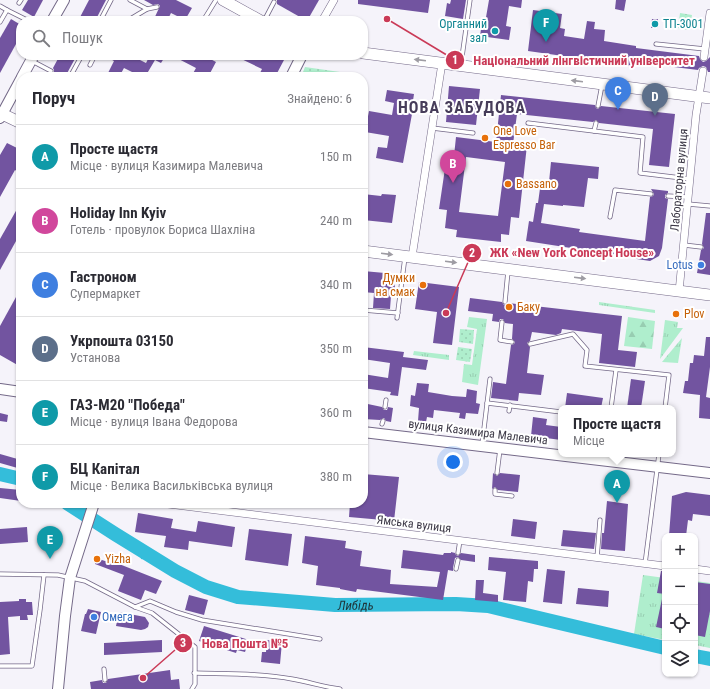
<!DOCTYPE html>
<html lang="uk">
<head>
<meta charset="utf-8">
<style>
	body { margin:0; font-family:"Roboto Condensed",sans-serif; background:#f2f2f3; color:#2b2b33 }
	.controls { position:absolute; right:12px; bottom:12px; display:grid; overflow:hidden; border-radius:8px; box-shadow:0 1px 3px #0004 }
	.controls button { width:36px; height:36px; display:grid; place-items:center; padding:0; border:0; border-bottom:1px solid #e1e1e2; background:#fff; color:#2b2b33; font:20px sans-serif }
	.you { position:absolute; left:453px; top:462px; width:14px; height:14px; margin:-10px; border:3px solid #fff; border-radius:50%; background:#1a73e8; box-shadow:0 0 0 6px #1a73e833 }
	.badge { display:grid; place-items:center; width:26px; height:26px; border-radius:50%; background:#ca3a57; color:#fff; font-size:13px; font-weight:700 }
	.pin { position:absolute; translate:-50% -33px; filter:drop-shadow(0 1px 2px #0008) }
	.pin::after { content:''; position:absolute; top:21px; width:14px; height:12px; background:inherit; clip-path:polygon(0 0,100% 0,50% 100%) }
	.popup { position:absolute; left:558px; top:405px; width:118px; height:52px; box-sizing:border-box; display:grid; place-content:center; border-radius:8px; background:#fff; filter:drop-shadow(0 1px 3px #0005); font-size:13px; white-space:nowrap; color:#7c7c81 }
	.popup b { font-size:15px; color:#2b2b33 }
	.popup::after { content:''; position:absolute; left:50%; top:100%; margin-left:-8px; border:8px solid transparent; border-top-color:#fff }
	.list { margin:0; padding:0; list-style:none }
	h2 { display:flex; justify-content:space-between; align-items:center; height:52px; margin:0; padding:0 16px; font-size:17px }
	h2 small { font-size:13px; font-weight:400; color:#7c7c81 }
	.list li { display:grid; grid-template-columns:26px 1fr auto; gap:12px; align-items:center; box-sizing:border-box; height:64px; padding:0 16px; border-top:1px solid #e1e1e2 }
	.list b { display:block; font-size:15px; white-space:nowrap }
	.list p { margin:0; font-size:13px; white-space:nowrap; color:#7c7c81 }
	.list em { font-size:13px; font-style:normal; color:#7c7c81 }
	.icon { flex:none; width:22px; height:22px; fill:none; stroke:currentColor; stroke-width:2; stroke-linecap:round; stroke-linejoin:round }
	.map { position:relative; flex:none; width:710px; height:689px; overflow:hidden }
	.search { position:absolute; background:#fff; box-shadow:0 1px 3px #0004; left:16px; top:16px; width:352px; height:44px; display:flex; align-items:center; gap:10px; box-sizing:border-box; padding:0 14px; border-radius:16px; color:#7c7c81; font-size:15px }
	.panel { position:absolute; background:#fff; box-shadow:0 1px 3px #0004; left:16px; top:72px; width:352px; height:436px; border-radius:16px }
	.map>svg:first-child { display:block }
</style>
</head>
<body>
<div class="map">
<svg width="710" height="689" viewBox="0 0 710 689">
	<defs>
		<pattern id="grass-tufts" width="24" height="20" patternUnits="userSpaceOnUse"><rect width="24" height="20" fill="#afeecd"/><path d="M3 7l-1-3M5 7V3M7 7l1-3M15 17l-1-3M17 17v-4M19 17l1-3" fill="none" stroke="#97cdb1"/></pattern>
		<pattern id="forest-firs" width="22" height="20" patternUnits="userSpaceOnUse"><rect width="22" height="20" fill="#afeecd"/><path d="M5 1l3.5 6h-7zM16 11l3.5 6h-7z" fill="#97cdb1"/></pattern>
		<pattern id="park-dots" width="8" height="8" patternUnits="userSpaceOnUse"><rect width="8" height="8" fill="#afeecd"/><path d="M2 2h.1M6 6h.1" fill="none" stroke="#97cdb1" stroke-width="1.8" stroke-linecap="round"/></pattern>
	</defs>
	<rect width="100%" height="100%" fill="#f5f3fa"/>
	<!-- grass -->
	<g fill="url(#grass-tufts)">
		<path d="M599,302L655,310V313L599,305Z"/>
		<path d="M469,317L487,319L478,385L462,382L464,364L472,365L477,329L467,327Z"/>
		<path d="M665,320L678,322L677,328H683L660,359Z"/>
		<path d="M682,338L678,363L662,362Z"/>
		<path d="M414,351L449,355V360L413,355Z"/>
		<path d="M643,575L665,578V640L634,634Z"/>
		<path d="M695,581L710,583V648L695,645Z"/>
	</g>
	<!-- forest -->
	<path fill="url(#forest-firs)" d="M628,317L655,321L652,349L624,346Z"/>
	<!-- park -->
	<g fill="url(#park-dots)">
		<path d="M680,13L692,15L689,30L678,28Z"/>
		<path d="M305,67L354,74V77H301Z"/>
		<path d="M460,329L474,330L473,344L459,342Z"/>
		<path d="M458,347L472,349L470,362L456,360Z"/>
	</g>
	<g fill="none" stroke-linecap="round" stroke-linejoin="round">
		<!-- stream -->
		<path stroke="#34bdda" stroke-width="2.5" d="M142,558L143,551"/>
		<!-- river -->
		<g stroke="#34bdda" stroke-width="14">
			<path d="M0,474L21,479"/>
			<path id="s1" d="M67,503L115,534L175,571L206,587L238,597L335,605L456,604L488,606L665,648"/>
			<path d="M695,656L710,659"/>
		</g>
	</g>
	<!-- building -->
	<g fill="#7254a0" fill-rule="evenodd">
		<path d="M28,0H43L34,17L22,10Z"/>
		<path d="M89,0H106L95,21H78Z"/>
		<path d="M144,0H176L192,8L185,20L171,13L167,21H153L160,6L158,4L153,5Z"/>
		<path d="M277,0H319L307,21L277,4Z"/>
		<path d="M358,0H430L428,13L358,4Z"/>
		<path d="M451,0H466L463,19L445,16L447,3L450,4Z"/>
		<path d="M489,0H522L521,8L509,6L506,26L511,27L509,40L480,36L482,22L485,23Z"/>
		<path d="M616,0H626L624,11L615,9Z"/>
		<path d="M533,10L562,14L560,28L565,29L564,36L584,39L587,21L595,22L594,29L605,30L604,41L636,46V48L699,56L700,59L703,62L706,61L710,57V72H708L706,67L703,66L699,68L698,70L634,62L633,66L528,51Z"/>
		<path d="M11,19L21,25V35L0,73V38Z"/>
		<path d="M652,19H658L657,28H651Z"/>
		<path d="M60,55H77L65,77H48L49,74L54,73V70L53,68Z"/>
		<path d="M103,55H130L146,63L149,57L146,55H166L161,63L155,60L145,77H142L124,68L119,77H106L114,61Z"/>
		<path d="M171,55H203L216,62L208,77H191L196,68Z"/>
		<path d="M233,55H274L284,60L275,77H258L262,69Z"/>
		<path d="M449,86L480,89L476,125L446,122Z"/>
		<path d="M387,90L414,94L411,114H412L403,163L376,158L378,147L387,148L389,136L365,132L369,111L392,115L394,103L385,101Z"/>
		<path d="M501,95L595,105L596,108L598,109L601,106L675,114L669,167L649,165L653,129L599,123L596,120L593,122L517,114L513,144L527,145L519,218L511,217L509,235L501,234V242L456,237L457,230L445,228L447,210L439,209L447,155L454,156L456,137L496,142ZM466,157L505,162L498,216L459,212Z"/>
		<path d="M7,143L21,150V174L15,170L0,197V155Z"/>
		<path d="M551,162L599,167L598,179L588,178L584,207L563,205V206L544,204L541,223L580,229L579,232L645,241L650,197L653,196L654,194L651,189L668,191V193L665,195V198L668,199L662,248L659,256L650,261L584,251V250L526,241L529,221L533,222L536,203H538L541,181L549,182Z"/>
		<path d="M363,194L381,196L382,194L396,195L392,223L363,220Z"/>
		<path d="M21,202V232L0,270V239Z"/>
		<path d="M706,213H710V275L697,273L701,250L704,248L702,244Z"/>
		<path d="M363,271L385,273L393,279L395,287L391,296L390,309L373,308L374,293L363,292Z"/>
		<path d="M419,282L459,287L452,345L433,343L437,312L415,309Z"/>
		<path d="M21,288V367L0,355V326Z"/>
		<path d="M470,298L502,302L504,305L508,303L622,316L618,350L637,352L635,367L599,363L602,334L562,329L561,333L556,335L532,332L530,341L527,343L530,347L527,373L544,375L541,395L519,393L518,401L491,398L493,382L506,384L511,345L514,344L515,342L512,339L513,324L505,323L503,319H500L499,322L492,321L493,314L468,311Z"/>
		<path d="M706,337H710V367L706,397L710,398V419L699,418L700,395L683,393L685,381H688L690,363H693L694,355L704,356Z"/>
		<path d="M363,347L404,352L403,357L428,360L426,370L402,367L398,396L390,395L391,392L363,388V374L388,378L390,363L363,359Z"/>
		<path d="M631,379L645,381L641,408H627Z"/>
		<path d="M417,383L429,384L428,392L452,396L466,397L467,389L477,391L476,403L480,404L478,414L466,413L465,419L459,418L460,413L434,410L433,418L427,417L426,422L418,421L419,408L410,406L411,395L415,396Z"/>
		<path d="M567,393L603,398L601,408H565Z"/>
		<path d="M363,403L382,407L384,410H387L388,407L393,408L391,422L386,421L384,418L380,420L363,419Z"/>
		<path d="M0,413L8,415L7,422L0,421Z"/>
		<path d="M533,417L547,419L546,425L561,427V440L531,436Z"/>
		<path d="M0,454L21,460V469L0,463Z"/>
		<path d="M493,473L497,476L500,473L520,475L518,492L498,490L495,487L492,489Z"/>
		<path d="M363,474L399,477L394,521L349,517L350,503H363Z"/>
		<path d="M0,488L21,490V501L0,498Z"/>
		<path d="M686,492L710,495V516L693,514L692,521L688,520L686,536H669L672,496Z"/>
		<path d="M607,501L628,504L625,551L601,549L602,533H604Z"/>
		<path d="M138,513L173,519L171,528L196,532L198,521L235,527L232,547L189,541L188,550L164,547L166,536L135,532Z"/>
		<path d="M513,519L537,522L535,539L511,536Z"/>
		<path d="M27,527L28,542L0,544V529Z"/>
		<path d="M249,529L292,534L288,566L245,560Z"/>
		<path d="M563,530L596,533L594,549L561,546Z"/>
		<path d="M305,536L346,541L345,548L362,551L360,566L391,570L390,584L437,587L440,572L401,568L403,550L443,555L444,553H451V552L455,553L456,555L458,556L461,553L475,555V562L461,560L458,557L455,558L453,568V571L448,570L443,600L357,589L356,592L340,589V588L316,585L318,566L302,563Z"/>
		<path d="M489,557L538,561V569H534L533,582L528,581L526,602L503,600L506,572L488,570Z"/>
		<path d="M96,558L108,562L109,560L162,581L156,594L145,590L141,600L118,591L124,575L95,564Z"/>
		<path d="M547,569L565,571L562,604L543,602Z"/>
		<path d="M661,571H665V594L657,593Z"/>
		<path d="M476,580H484L483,593L498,595V602L475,600Z"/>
		<path d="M695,582L710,584V611L705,637L695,635Z"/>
		<path d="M578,588L609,591L608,607L576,604Z"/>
		<path d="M189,595L208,600L204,615L185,610Z"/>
		<path d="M19,599H26V602H32L33,615H27L28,620H20V616L8,617L10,654L0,655V602L19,601Z"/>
		<path d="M662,599H665V629L656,627Z"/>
		<path d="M88,609L101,612L96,634L81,631L85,614H86Z"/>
		<path d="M119,612L145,617L149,623L148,627L145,629L141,630L116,626Z"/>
		<path d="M204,626L249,640L245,652L237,650L236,653L199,641Z"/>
		<path d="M162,640V652L104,655V643Z"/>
		<path d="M267,640L282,642L280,664L261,662L262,652H266Z"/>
		<path d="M170,670L171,680L179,679L180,689H91L90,682L102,680L103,683H106L108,679Z"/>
	</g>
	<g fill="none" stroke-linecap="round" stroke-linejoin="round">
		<defs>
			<g id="lane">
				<path d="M19,3L21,0"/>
				<path d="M0,6L7,10"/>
				<path d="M147,9L157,7"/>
				<path d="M100,21L111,0"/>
				<path d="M127,21L147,9L130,0"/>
				<path d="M203,21L216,0"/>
				<path d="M264,21L274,2"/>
				<path d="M0,22L7,10L29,21"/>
				<path d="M656,44L705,49"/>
				<path d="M32,61L51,71"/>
				<path d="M461,64L470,0"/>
				<path d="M90,65L95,55"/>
				<path d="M70,77L82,55"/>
				<path d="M598,106L602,85"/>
				<path d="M528,123L643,137L640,173L690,179"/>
				<path d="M432,128L473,133"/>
				<path d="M594,131L596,123"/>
				<path d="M668,196L688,197"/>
				<path d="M688,204L710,206"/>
				<path d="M610,217L615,190L651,194"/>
				<path d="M684,245L701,247"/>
				<path d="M505,302L508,271"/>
				<path d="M363,310L398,313"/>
				<path d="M397,318L405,257"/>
				<path d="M502,322L500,340L512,342"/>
				<path d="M530,344L573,334L587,350L585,366L669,375L665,408"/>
				<path d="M487,403L561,412"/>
				<path d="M385,407L386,400"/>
				<path d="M611,408L616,370"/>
				<path d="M509,411L510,405"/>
				<path d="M382,424L383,421"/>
				<path d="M482,445L490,379"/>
				<path d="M497,473L500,449"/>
				<path d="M495,490V494L512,496"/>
				<path d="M458,553L460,540"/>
				<path d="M597,558L600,520"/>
				<path d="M645,564L659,454"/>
				<path d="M456,569L458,560"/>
				<path d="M0,574L58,575L85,581L135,607L152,613L195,647V684L192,689"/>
				<path d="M135,607L150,601L176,612L202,620L320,639"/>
				<path d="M0,666H32L40,610L44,575"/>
				<path d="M104,669L105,680"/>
				<path d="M194,673C226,674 260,673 292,679C309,682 324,687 340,689"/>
			</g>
			<g id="street">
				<path d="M322,21L334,0"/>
				<path d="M704,57L710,13"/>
				<path d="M412,257L442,63"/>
				<path d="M679,292L696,115L703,71"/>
				<path d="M160,503L665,566"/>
				<path d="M695,569L710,571"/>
			</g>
			<g id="secondary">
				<path d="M52,21L64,0"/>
				<path d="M22,77L34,55"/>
				<path d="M291,77L302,55"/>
				<path d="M0,118L21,79"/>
				<path d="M0,389L21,392"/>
				<path d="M363,432L710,473"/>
				<path d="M58,689L65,616L70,578L94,503"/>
			</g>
			<g id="primary">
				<path d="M223,0L261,21"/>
				<path d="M363,53L710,98"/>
				<path d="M0,113L21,123"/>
				<path d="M363,251L710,295"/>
			</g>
		</defs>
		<!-- lane casing -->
		<use href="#lane" stroke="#746988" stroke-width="5"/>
		<!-- street casing -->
		<use href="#street" stroke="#746988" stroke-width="8"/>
		<!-- secondary casing -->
		<use href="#secondary" stroke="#746988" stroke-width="12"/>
		<!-- primary casing -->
		<use href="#primary" stroke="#746988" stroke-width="12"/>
		<!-- lane -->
		<use href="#lane" stroke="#fff" stroke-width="3.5"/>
		<!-- street -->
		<use href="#street" stroke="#fff" stroke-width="7"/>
		<!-- secondary -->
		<use href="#secondary" stroke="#fff" stroke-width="10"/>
		<!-- primary -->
		<use href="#primary" stroke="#fff" stroke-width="11"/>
	</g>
	<!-- one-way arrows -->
	<defs><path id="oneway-solid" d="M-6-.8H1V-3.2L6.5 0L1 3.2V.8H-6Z"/></defs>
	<g fill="#9e9ca3">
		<use href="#oneway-solid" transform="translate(420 60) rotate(-173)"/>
		<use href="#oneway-solid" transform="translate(577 81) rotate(-173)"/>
		<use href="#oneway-solid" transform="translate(387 254) rotate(7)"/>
		<use href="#oneway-solid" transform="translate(451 262) rotate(7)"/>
		<use href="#oneway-solid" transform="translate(580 278) rotate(7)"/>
	</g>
	<!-- markers -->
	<g fill="#0f9aa8" stroke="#fff" stroke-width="1.5">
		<circle cx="655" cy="24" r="4"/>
		<circle cx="495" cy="31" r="4"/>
	</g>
	<g fill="#e8710a" stroke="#fff" stroke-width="1.5">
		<circle cx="485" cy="138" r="4"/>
		<circle cx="508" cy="184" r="4"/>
		<circle cx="423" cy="285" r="4"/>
		<circle cx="509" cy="307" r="4"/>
		<circle cx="676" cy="314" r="4"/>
		<circle cx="97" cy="559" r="4"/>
	</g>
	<g fill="#3f7fe0" stroke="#fff" stroke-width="1.5">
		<circle cx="701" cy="265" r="4"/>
		<circle cx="94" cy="617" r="4"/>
	</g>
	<g text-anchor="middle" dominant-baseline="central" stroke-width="4" stroke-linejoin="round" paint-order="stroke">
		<!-- culture labels -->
		<g font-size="12" fill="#0d838f" stroke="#fff" text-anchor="end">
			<text x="487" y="24">Органний<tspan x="487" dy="14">зал</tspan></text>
			<text x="663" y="24" text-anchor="start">ТП-3001</text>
		</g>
		<!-- food labels -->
		<g font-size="12" fill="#c56008" stroke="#fff" text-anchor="start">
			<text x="493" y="131">One Love<tspan x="493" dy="14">Espresso Bar</tspan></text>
			<text x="516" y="184">Bassano</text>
			<text x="415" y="278" text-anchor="end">Думки<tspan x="415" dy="14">на смак</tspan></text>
			<text x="517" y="307">Баку</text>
			<text x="684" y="314">Plov</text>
			<text x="105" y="559">Yizha</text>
		</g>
		<!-- street labels -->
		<g font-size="12" fill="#3d3947" stroke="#fff">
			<text transform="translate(679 180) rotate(-85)">Лабораторна вулиця</text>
			<text transform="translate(478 432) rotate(7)">вулиця Казимира Малевича</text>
			<text transform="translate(414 524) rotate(7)">Ямська вулиця</text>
		</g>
		<!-- shop labels -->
		<g font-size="12" fill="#366cbe" stroke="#fff" text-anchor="end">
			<text x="693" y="265">Lotus</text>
			<text x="102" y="617" text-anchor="start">Омега</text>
		</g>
		<!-- water labels -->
		<g font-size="13" font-style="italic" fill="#1f353a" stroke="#fff">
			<text stroke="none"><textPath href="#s1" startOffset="314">Либідь</textPath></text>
		</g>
		<!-- district labels -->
		<g font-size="16" font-weight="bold" letter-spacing="1" fill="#473d5a" stroke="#fff">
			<text x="462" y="107">НОВА ЗАБУДОВА</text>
		</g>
	</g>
	<!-- callouts -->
	<path fill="none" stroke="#ca3a57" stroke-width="1.5" d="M387 19L455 60M446 313L472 253M143 678L183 643"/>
	<g fill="#ca3a57" stroke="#fff" stroke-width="1.5">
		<circle cx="387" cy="19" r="4"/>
		<circle cx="446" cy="313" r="4"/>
		<circle cx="143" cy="678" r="4"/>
		<circle cx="455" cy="60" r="10"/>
		<circle cx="472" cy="253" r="10"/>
		<circle cx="183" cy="643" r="10"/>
	</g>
	<g font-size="12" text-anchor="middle" font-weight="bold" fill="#fff">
		<text x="455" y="64">1</text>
		<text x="472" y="257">2</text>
		<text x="183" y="647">3</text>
	</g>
	<g font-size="13" text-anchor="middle" font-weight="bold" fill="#ca3a57" stroke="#fff" stroke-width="4" stroke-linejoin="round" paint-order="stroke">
		<text x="584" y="65">Національний лінгвістичний університет</text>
		<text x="572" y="257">ЖК «New York Concept House»</text>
		<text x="245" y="648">Нова Пошта №5</text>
	</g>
</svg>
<div class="controls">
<button>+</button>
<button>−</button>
<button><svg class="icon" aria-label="locate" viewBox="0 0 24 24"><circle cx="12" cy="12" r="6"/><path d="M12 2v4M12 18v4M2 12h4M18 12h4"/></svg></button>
<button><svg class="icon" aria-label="layers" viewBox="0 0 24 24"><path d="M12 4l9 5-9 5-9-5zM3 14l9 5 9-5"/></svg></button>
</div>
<div class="you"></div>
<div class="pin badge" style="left:617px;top:503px;background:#0f9aa8">A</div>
<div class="popup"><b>Просте щастя</b>Місце</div>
<div class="pin badge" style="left:453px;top:183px;background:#d1479c">B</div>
<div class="pin badge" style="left:618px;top:110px;background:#3f7fe0">C</div>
<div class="pin badge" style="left:655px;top:116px;background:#5c6f8a">D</div>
<div class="pin badge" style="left:50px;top:559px;background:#0f9aa8">E</div>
<div class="pin badge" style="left:546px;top:42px;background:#0f9aa8">F</div>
<div class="search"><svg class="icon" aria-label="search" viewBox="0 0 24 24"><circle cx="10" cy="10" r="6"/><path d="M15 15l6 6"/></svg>Пошук</div>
<section class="panel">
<h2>Поруч<small>Знайдено: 6</small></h2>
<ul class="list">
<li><span class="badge" style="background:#0f9aa8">A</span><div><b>Просте щастя</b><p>Місце · вулиця Казимира Малевича</p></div><em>150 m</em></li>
<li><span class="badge" style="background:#d1479c">B</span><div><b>Holiday Inn Kyiv</b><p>Готель · провулок Бориса Шахліна</p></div><em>240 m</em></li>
<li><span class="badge" style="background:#3f7fe0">C</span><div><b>Гастроном</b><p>Супермаркет</p></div><em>340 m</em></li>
<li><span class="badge" style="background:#5c6f8a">D</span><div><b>Укрпошта 03150</b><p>Установа</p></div><em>350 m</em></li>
<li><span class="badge" style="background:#0f9aa8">E</span><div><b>ГАЗ-М20 &quot;Победа&quot;</b><p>Місце · вулиця Івана Федорова</p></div><em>360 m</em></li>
<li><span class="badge" style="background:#0f9aa8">F</span><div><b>БЦ Капітал</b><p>Місце · Велика Васильківська вулиця</p></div><em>380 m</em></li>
</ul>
</section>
</div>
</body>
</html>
